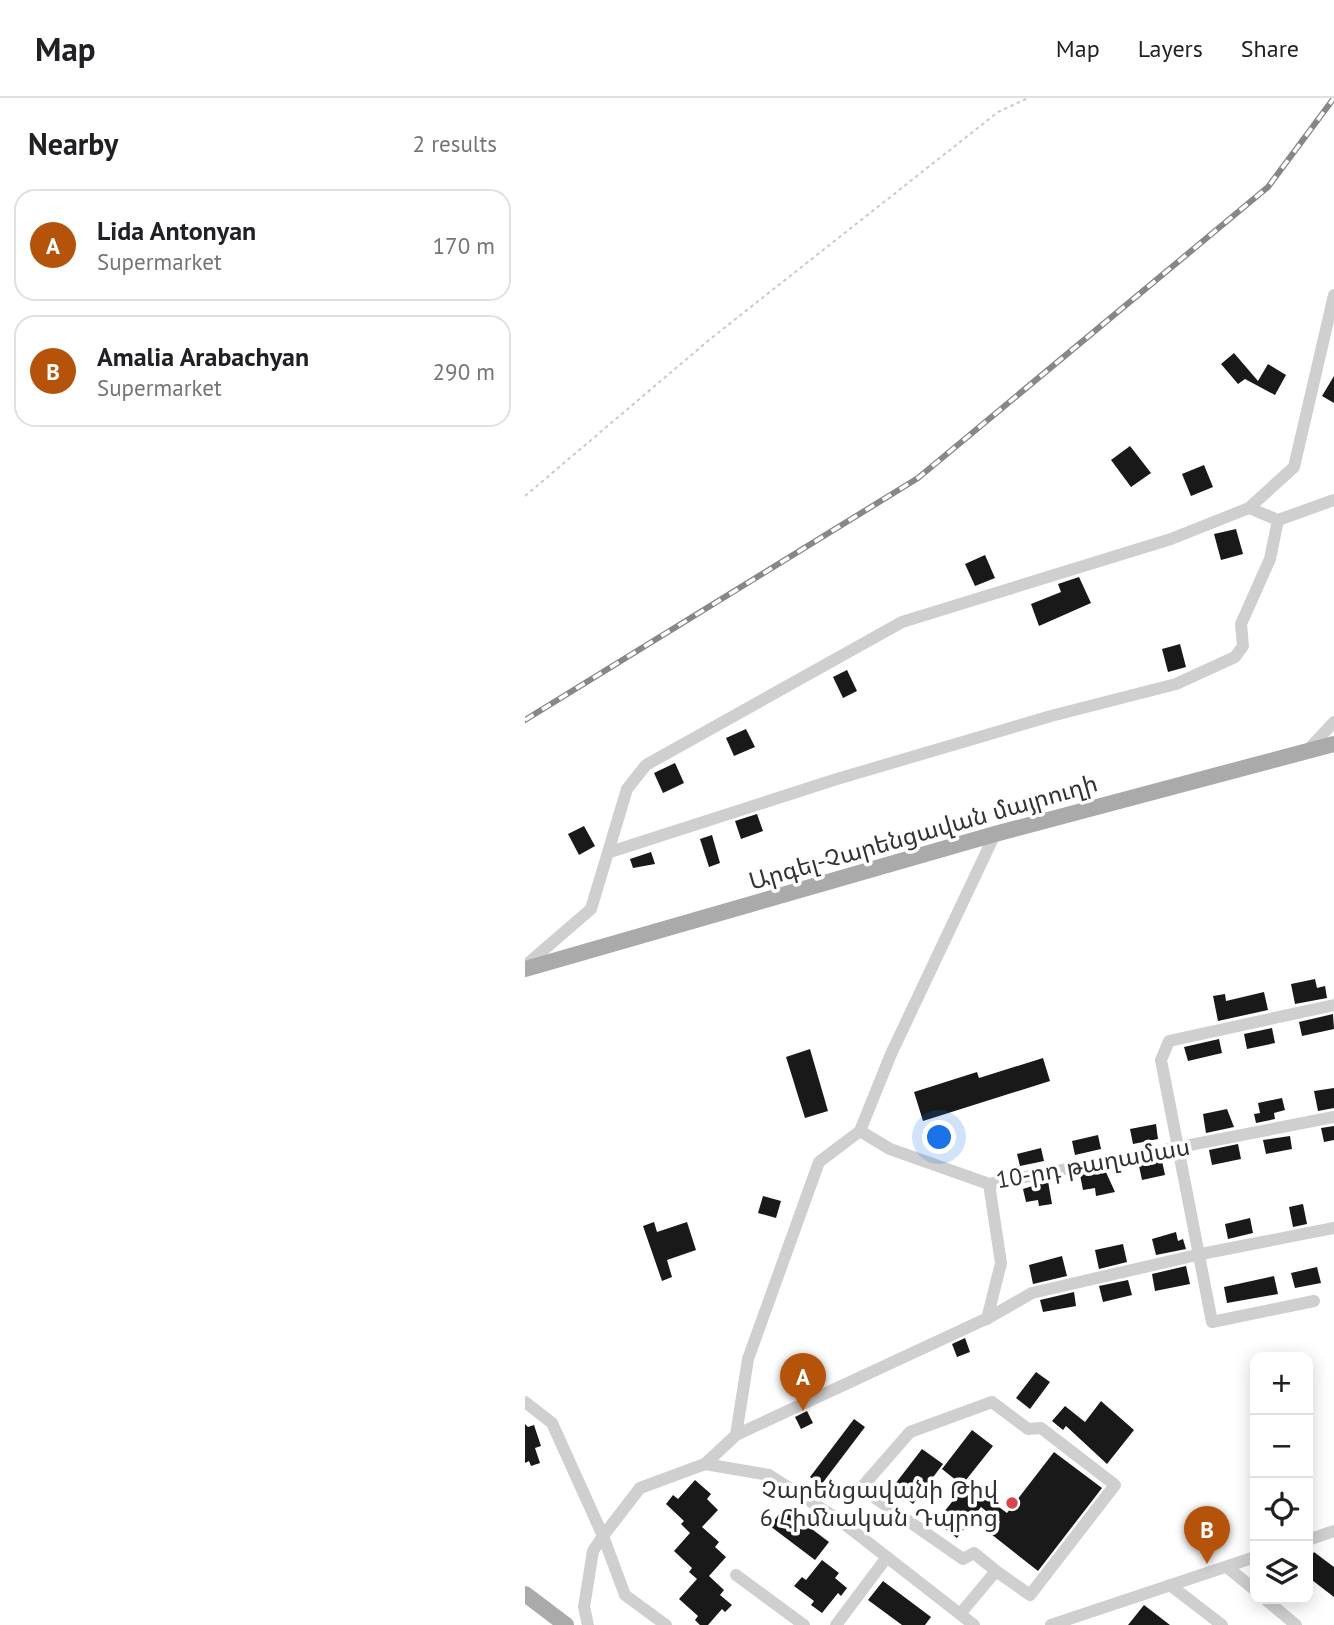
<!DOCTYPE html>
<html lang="en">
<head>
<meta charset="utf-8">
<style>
	body { margin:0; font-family:"PT Sans","Noto Sans Armenian",sans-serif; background:#f6f6f6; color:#202124 }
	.controls { position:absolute; right:21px; bottom:21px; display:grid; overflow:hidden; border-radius:14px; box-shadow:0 4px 18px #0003 }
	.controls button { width:63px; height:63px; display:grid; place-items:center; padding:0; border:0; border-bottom:2px solid #e0e0e0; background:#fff; color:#202124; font:35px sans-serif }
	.you { position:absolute; left:415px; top:1040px; width:24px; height:24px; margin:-18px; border:5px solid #fff; border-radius:50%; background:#1a73e8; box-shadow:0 0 0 10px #1a73e833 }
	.badge { display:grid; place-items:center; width:46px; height:46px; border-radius:50%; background:#b45309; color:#fff; font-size:23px; font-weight:700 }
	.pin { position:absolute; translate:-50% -58px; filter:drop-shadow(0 2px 4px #0008) }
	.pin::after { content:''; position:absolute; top:37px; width:24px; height:21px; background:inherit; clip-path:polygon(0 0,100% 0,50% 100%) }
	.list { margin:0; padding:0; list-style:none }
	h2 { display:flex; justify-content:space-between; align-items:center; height:91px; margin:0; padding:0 28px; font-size:30px }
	h2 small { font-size:23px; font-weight:400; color:#757577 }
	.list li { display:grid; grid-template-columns:46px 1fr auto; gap:21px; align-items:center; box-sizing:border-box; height:112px; margin:0 14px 14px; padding:0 14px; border:2px solid #e0e0e0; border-radius:21px }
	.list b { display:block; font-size:26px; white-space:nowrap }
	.list p { margin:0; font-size:23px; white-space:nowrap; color:#757577 }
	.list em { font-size:23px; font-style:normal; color:#757577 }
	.icon { flex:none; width:38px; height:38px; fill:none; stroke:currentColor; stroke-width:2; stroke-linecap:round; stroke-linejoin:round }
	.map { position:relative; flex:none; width:809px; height:1527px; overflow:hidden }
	header { display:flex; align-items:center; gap:42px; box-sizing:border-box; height:98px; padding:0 35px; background:#fff; border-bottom:2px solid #e0e0e0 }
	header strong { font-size:33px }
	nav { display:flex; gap:38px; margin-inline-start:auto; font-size:24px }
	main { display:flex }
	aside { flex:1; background:#fff }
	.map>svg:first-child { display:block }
</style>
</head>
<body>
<header>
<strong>Map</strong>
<nav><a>Map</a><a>Layers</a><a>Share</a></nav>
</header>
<main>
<aside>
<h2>Nearby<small>2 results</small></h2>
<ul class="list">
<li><span class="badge">A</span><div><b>Lida Antonyan</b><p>Supermarket</p></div><em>170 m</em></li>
<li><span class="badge">B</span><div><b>Amalia Arabachyan</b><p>Supermarket</p></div><em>290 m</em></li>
</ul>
</aside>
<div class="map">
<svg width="809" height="1527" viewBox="0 0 809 1527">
	<rect width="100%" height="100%" fill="#fff"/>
	<!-- building -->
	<g fill="#191919">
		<path d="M709,255L733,283L743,266L761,277L750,297L720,281L713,286L696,266Z"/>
		<path d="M809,278V305L797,298Z"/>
		<path d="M605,348L626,375L606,389L586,362Z"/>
		<path d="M679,367L688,389L666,398L657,376Z"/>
		<path d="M711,431L718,456L696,462L689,436Z"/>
		<path d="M460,457L470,480L450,488L440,466Z"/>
		<path d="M554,479L566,505L514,528L506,506L536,494L533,486Z"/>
		<path d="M655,546L661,569L643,574L637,551Z"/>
		<path d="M322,572L332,593L318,600L308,579Z"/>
		<path d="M221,631L230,649L209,658L201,640Z"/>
		<path d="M150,665L159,685L138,695L129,675Z"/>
		<path d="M232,716L238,733L216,741L210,723Z"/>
		<path d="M59,728L70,748L54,757L43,736Z"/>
		<path d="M187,737L195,765L184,769L175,741Z"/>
		<path d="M126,754L130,766L108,770L105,761Z"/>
		<path d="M790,881L792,890L800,888L802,900L770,906L766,886Z"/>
		<path d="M739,894L743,912L693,923L688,898L700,896L701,903Z"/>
		<path d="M808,916L809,931L777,938L774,924Z"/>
		<path d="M747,930L750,945L722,951L719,936Z"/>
		<path d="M694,941L697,955L663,963L659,949Z"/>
		<path d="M285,951L303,1013L280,1020L261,959Z"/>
		<path d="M518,960L525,983L398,1023L389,994L452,974L454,980Z"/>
		<path d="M809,990V1010L793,1013L789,993Z"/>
		<path d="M757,1000L760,1012L749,1015L750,1021L731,1025L729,1016L735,1015L733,1005Z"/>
		<path d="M702,1011L709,1029L681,1035L678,1016Z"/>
		<path d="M631,1026L633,1041L608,1046L605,1031Z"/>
		<path d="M809,1028V1042L799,1044L796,1030Z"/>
		<path d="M573,1037L576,1051L550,1057L547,1043Z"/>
		<path d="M765,1038L767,1051L741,1056L738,1042Z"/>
		<path d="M713,1046L716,1061L687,1067L684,1052Z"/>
		<path d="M516,1050L519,1063L495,1068L492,1056Z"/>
		<path d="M637,1063L640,1077L617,1082L614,1068Z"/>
		<path d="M580,1072L590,1094L571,1098L570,1090L558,1092L555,1077Z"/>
		<path d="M523,1083L527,1106L514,1108L513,1102L501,1104L498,1091Z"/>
		<path d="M238,1098L256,1103L251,1120L233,1115Z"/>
		<path d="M778,1106L782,1126L768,1129L764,1109Z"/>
		<path d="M725,1120L728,1135L703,1141L700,1126Z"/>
		<path d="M129,1124L132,1134L162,1124L171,1152L142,1162L147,1179L137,1183L118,1128Z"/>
		<path d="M651,1134L653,1143L658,1141L661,1151L631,1157L627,1141Z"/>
		<path d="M598,1146L602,1164L574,1171L570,1152Z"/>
		<path d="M537,1158L542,1178L508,1186L504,1167Z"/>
		<path d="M661,1168L665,1186L630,1193L627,1176Z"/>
		<path d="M792,1169L796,1185L770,1190L766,1175Z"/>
		<path d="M749,1178L753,1196L702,1205L699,1189Z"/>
		<path d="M603,1182L607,1197L578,1204L574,1188Z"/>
		<path d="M549,1194L551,1208L518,1214L515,1202Z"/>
		<path d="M440,1240L445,1254L432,1259L427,1246Z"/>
		<path d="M511,1274L525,1284L505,1311L491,1300Z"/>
		<path d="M576,1303L609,1332L582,1366L541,1328L538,1332L527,1323L540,1308L560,1324Z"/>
		<path d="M282,1313L288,1325L276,1331L270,1319Z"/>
		<path d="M329,1321L340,1329L296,1387L285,1379Z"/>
		<path d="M0,1326L3,1329L9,1327L16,1348L10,1350L15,1365L6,1368L4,1363L0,1365Z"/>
		<path d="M447,1332L468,1348L437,1387L417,1371Z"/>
		<path d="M397,1351L418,1366L388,1406L367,1390Z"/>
		<path d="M529,1354L577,1390L513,1473L466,1436L475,1424L456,1409L432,1440L411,1424L442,1385L482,1415Z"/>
		<path d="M170,1382L186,1396L182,1401L193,1412L177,1429L194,1444L190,1449L201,1459L184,1478L199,1492L195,1497L207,1507L200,1514L197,1511L183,1527H175L170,1522L173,1518L154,1501L172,1481L164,1474L167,1470L149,1453L165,1435L156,1426L159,1423L141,1406L148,1397L153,1401Z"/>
		<path d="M259,1410L304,1444L290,1462L245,1428Z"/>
		<path d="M789,1454L809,1469V1499L783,1479V1463Z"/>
		<path d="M297,1462L314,1475L310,1480L322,1490L316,1498L313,1495L297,1515L286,1507L289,1503L269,1488L277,1479L281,1482Z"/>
		<path d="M358,1483L406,1519L400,1527H377L343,1502Z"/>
		<path d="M619,1507L645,1527H603Z"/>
	</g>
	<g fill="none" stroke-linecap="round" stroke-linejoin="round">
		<!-- path -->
		<path stroke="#c9c9c9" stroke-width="2" stroke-dasharray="3.5 3.5" stroke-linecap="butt" d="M0,398L184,242L473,14L503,0"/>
		<!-- minor -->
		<g stroke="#cfcfcf" stroke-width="12">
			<path d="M724,410L753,422L809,402"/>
			<path d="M783,652L809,624"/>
			<path d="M85,754L312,681L526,618L651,586L710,559L718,548L716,526L745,461L753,422"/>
			<path d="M0,868L66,811L102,691L121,667L377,524L646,441L724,410L769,369L809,197"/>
			<path d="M335,1033L365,1051L464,1086L809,1019"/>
			<path d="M789,1203L687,1224L636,962L644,943L809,907"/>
			<path d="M462,1221L476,1165L464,1086"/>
			<path d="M0,1304L27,1325L78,1438L100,1497L141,1527"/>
			<path d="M211,1337L223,1261L294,1064L335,1033L366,956L470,736"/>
			<path d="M180,1366L211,1337L465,1219L507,1195L676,1156L809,1130"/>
			<path d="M783,1442L809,1433"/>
			<path d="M702,1469L730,1492"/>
			<path d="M211,1477L279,1527"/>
			<path d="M645,1487L697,1527"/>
			<path d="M740,1501L771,1527"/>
			<path d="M435,1516L471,1473L449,1455L438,1461L336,1390L385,1334L467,1304L503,1331L516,1330L590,1387L505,1497L471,1473"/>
			<path d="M63,1527L59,1509L68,1453L78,1438L115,1390L180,1366L244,1377L313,1421L449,1527"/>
			<path d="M311,1527L362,1459"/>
			<path d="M526,1527L730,1459"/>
		</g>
		<!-- major -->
		<g stroke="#aaa" stroke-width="16">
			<path d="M0,871L470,736L809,646"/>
			<path d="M0,1496L41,1527"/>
		</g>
		<defs>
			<path id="rail" d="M0,622L393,380L743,89L809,0"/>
		</defs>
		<!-- rail casing -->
		<use href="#rail" stroke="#878787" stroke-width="6"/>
		<!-- rail -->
		<use href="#rail" stroke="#fff" stroke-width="3.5" stroke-dasharray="10" stroke-linecap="butt"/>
	</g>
	<!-- markers -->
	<circle fill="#d7464b" stroke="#fff" stroke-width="2.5" cx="487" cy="1405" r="7"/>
	<g text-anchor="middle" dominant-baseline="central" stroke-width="7" stroke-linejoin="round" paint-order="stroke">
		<!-- street labels -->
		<g font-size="24" fill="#323232" stroke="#fff">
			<text transform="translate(398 734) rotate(-16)">Արգել-Չարենցավան մայրուղի</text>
			<text transform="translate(568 1065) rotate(-10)">10-րդ թաղամաս</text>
		</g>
		<!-- poi labels -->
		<g font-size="24" fill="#323232" stroke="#fff" text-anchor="end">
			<text x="473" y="1391">Չարենցավանի Թիվ<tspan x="473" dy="28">6 Հիմնական Դպրոց</tspan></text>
		</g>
	</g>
</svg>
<div class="controls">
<button>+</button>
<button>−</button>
<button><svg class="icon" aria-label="locate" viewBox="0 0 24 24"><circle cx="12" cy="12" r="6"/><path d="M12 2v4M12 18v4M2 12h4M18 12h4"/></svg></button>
<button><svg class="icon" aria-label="layers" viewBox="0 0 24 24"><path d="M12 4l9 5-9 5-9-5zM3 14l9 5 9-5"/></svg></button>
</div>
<div class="you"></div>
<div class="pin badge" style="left:278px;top:1313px">A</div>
<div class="pin badge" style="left:682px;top:1466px">B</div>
</div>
</main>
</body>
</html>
